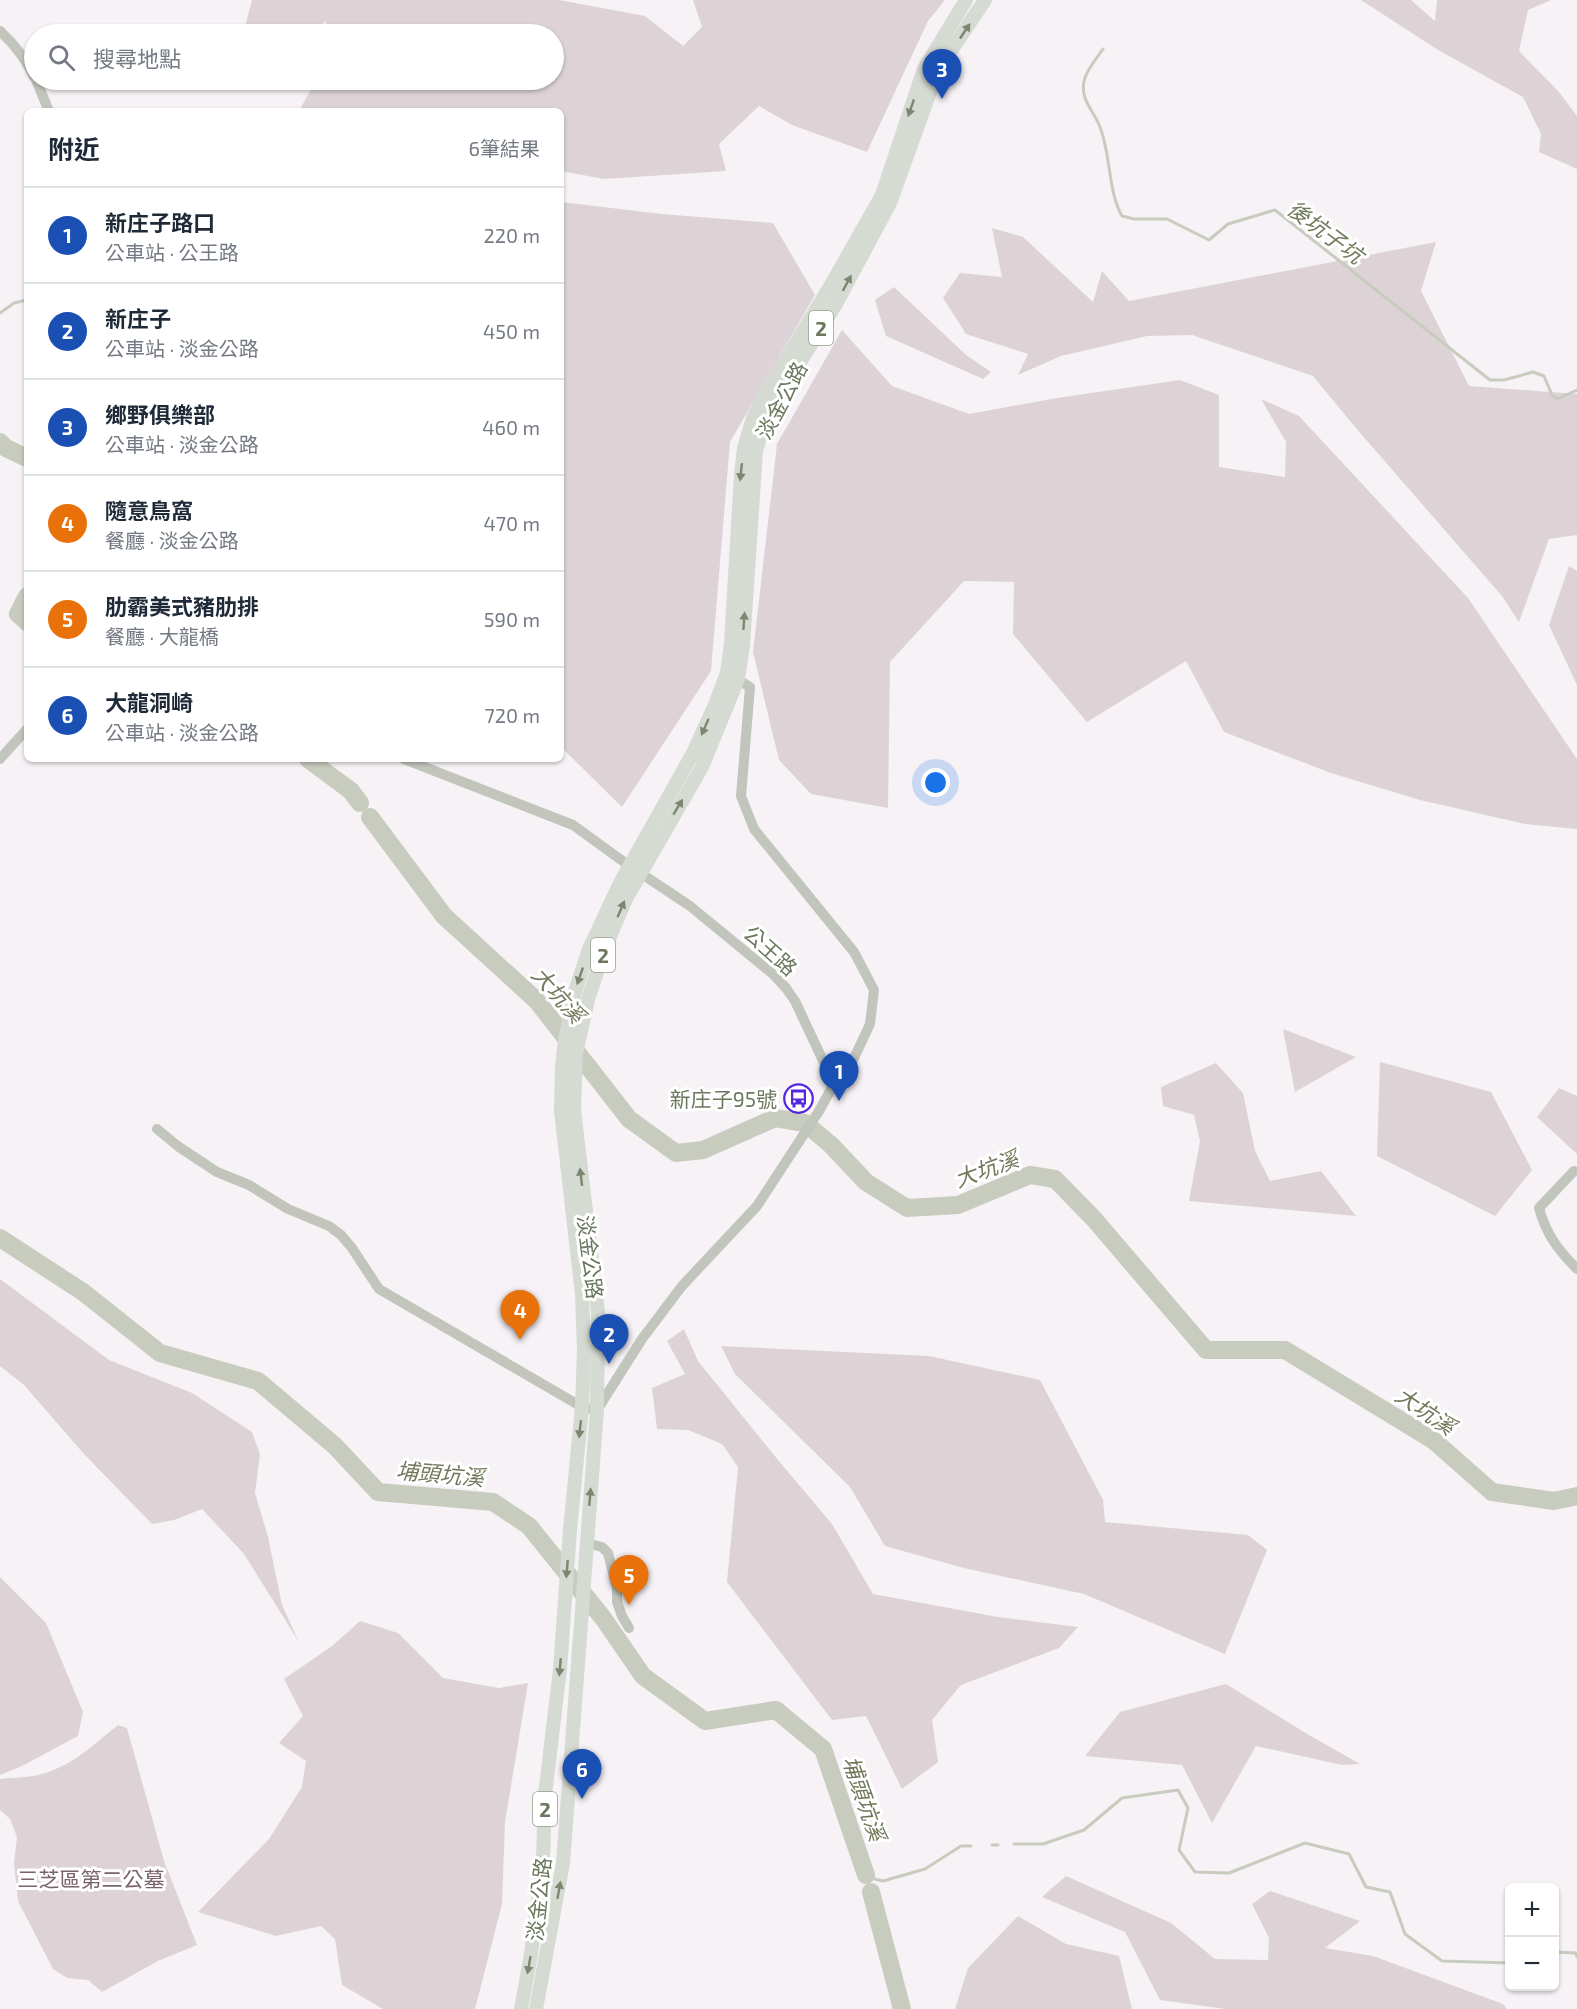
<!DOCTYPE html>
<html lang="zh-TW">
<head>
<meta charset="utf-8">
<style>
	body { margin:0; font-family:"Exo 2","Noto Sans TC",sans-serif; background:#f2f2f3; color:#1f2937 }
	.controls { position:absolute; right:18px; bottom:18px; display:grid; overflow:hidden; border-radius:9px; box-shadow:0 2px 4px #0004 }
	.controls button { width:54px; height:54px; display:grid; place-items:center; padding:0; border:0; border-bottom:2px solid #e0e1e3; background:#fff; color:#1f2937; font:30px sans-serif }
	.you { position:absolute; left:936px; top:783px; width:21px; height:21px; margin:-15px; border:4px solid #fff; border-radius:50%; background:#1a73e8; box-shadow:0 0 0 9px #1a73e833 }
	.badge { display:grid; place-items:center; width:39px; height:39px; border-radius:50%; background:#5426e2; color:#fff; font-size:20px; font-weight:700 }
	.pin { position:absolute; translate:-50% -50px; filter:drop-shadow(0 2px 3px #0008) }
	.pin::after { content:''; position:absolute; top:32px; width:21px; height:18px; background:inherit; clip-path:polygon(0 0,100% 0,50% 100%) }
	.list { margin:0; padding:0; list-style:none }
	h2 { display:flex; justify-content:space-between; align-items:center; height:78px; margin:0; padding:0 24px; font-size:26px }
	h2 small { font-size:20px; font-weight:400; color:#747a83 }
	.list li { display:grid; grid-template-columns:39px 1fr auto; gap:18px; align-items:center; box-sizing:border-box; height:96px; padding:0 24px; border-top:2px solid #e0e1e3 }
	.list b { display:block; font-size:22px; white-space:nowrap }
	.list p { margin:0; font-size:20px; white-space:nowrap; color:#747a83 }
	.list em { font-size:20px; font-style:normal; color:#747a83 }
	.icon { flex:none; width:33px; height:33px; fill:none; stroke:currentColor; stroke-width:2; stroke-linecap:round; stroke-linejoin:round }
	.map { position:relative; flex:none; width:1577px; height:2009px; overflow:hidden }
	.search { position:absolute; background:#fff; box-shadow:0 2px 4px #0004; left:24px; top:24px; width:540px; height:66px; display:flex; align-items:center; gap:15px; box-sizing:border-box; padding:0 21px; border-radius:33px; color:#747a83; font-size:22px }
	.panel { position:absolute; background:#fff; box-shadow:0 2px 4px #0004; left:24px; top:108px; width:540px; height:654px; border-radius:9px }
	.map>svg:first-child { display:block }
</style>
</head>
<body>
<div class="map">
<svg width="1577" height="2009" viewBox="0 0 1577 2009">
	<rect width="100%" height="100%" fill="#f6f2f6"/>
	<!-- green -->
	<g fill="#ddd3d7">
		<path d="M252,0H559L645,16L683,46L702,27L693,0H945L928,21L867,152L792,125L759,106L719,144L726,171L604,179L561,171V111H299L316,80H554V34H330L325,21L313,34H243Z"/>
		<path d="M1361,0H1411L1435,21L1437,0H1551L1528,10L1519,51L1559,92L1577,116V169L1539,152L1541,134L1523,97L1438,50Z"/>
		<path d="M561,202L662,214L773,223L815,295L730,442L711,671L622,807L561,747Z"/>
		<path d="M992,228L1023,237L1093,302L1102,271L1129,301L1436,242L1421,291L1469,386L1577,394V535L1549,539L1519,622L1502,596L1355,427L1313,376L1192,335L1147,336L1061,356L1018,375L1028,354L966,334L943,298L960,273L1002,277Z"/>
		<path d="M894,287L966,355L991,372L983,379L886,336L875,300Z"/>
		<path d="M842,330L892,386L969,414L1057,398L1180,380L1219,395V467L1285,477L1286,442L1261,399L1299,416L1468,598L1577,759V829L1525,824L1420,800L1331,773L1224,732L1186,661L1087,722L1013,634L1014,582L964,581L890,662L888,808L811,794L779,760L753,652L777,444Z"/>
		<path d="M1569,566L1577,571V685L1549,625Z"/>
		<path d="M1283,1029L1356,1057L1295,1092Z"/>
		<path d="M1380,1062L1491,1092L1532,1170L1495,1216L1377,1156Z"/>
		<path d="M1216,1063L1243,1093L1255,1151L1270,1181L1321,1171L1356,1216L1189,1201L1200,1141L1194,1115L1163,1106L1161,1087Z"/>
		<path d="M1559,1088L1577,1096V1154L1537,1117Z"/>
		<path d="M0,1279L109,1360L192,1393L252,1432L260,1454L255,1493L268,1537L282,1605L299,1642L244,1554L202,1509L174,1520L152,1524L84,1454L24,1385L0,1366Z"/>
		<path d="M684,1329L698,1361L778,1460L832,1524L873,1594L998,1617L1078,1627L1059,1648L961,1685L932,1720L938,1762L902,1789L866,1716L832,1720L727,1582L738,1467L722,1444L688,1430L657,1429L652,1388L685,1374L667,1341Z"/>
		<path d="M721,1346L929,1356L1040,1380L1103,1500L1105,1522L1248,1535L1267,1550L1225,1654L1084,1594L964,1568L885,1546L850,1487L735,1374Z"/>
		<path d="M0,1577L46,1623L83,1712L78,1736L22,1766L0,1775Z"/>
		<path d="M360,1621L398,1633L443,1678L499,1688L528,1683L505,1822L502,1904L475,2009H383L342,1985L335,1939L321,1926L276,1936L198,1912L269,1839L302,1787L306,1761L279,1743L303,1716L284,1679L332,1646Z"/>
		<path d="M1226,1684L1309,1735L1360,1764L1342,1765L1256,1746L1212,1823L1182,1765L1085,1756L1120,1712Z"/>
		<path d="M118,1725L127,1728L164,1861L197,1945L158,1961L102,1992L88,1980L67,1978L53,1969L18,1901L14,1863L17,1837L10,1819L0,1810V1779C12,1777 26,1778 38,1775C74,1766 91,1746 118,1725Z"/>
		<path d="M1066,1876L1171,1923L1215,1959L1268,1960L1269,1938L1252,1904L1270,1891L1360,1921L1325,1948L1373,1956L1503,2004L1507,2009H1226L1160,2000L1125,1932L1042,1897Z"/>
		<path d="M1018,1916L1066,1944L1119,1956L1132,2009H955L968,1968Z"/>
	</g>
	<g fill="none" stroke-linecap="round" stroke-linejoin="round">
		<!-- stream -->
		<g stroke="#c8ccbe" stroke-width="3">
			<path d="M1103,49C1097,58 1086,70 1084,81C1080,100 1094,111 1100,127C1111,155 1108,192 1122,216L1134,219H1167L1209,240L1228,224L1275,210L1490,380H1504L1533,372L1544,376L1552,395L1557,399L1577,390"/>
			<path d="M0,313L14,303L27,300"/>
			<path d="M1014,1844H1043L1084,1830L1122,1798L1178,1790L1188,1808L1179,1850L1195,1872L1229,1873L1305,1843L1349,1854L1366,1887L1390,1892L1405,1934L1442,1961L1510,1963"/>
			<path d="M992,1845H998"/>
			<path d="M859,1857L871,1878L883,1881L925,1869L961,1846H971"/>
			<path d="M1554,1952L1576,1953L1577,1957"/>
		</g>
		<!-- river -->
		<g stroke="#c8ccbe" stroke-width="18">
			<path d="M0,442L6,448L27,458"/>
			<path d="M27,596L18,614L27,622"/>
			<path d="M308,759L351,791L360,803"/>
			<path d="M370,817L444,916L537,1001L629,1119L676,1153L703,1150L775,1118L805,1123L831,1145L866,1182L907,1208L958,1205L1030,1175L1055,1179L1094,1219L1206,1350H1285L1433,1440L1492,1492L1554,1501L1577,1496"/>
			<path d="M0,1238L83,1292L160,1353L258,1381L335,1446L378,1492L493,1502L529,1526L603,1618L643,1676L705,1721L776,1710L823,1749L866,1875"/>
			<path d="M871,1892L902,2009"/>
		</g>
		<!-- minor -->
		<g stroke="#c1c5bc" stroke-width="10">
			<path d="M0,31C14,44 26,59 34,77"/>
			<path d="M36,80L49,111"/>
			<path d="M0,759L27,729"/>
			<path d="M404,759L573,825L624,862"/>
			<path d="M645,876L690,906L774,975L786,988L795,1001L834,1084"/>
			<path d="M157,1129L179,1147L217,1172L249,1185L288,1209L329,1226L341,1235L352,1248L379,1289L582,1407L597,1410L642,1339L682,1286L757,1206L819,1111L834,1084L848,1071L870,1024L874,990L854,952L754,829L741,796L750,687L732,676"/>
			<path d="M1574,1171L1539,1208C1546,1234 1558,1250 1577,1269"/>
			<path d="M586,1543L602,1547L608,1553L617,1588V1602L622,1616L629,1628"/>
		</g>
		<!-- major -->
		<g stroke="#d5dad2" stroke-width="14">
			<path d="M521,2009L531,1954L543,1861L545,1795L560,1669L570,1530L582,1407L584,1349L582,1294L561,1111L562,1066L565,1040L575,992L589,949L620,883L693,753L714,707L727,673L731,643L741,475L744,448L753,418L765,394L831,285L882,195L924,69L966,0"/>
			<path d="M536,2009L563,1863L597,1410L598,1312L576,1127L574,1108L576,1053L589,996L605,948L626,899L702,767L738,679L743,645L756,451L764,425L776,401L836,304L890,203L938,70L985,0"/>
		</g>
	</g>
	<!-- one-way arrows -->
	<defs><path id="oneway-solid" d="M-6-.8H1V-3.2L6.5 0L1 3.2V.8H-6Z" transform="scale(1.5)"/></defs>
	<g fill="#7b876f">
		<use href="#oneway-solid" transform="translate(965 31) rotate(-56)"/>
		<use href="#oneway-solid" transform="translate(911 108) rotate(109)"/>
		<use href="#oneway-solid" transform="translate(847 283) rotate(-62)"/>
		<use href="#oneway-solid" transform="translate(741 472) rotate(96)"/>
		<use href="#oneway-solid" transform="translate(744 621) rotate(-86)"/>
		<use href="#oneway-solid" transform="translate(705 727) rotate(114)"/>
		<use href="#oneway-solid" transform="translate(678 807) rotate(-59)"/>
		<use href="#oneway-solid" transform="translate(621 909) rotate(-67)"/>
		<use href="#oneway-solid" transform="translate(580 976) rotate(109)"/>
		<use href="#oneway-solid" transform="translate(581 1177) rotate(-97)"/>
		<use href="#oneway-solid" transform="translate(580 1429) rotate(96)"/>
		<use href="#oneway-solid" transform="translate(590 1497) rotate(-85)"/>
		<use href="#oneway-solid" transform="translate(567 1569) rotate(95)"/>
		<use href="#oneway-solid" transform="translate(560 1667) rotate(95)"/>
		<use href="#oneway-solid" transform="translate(559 1890) rotate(-80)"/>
		<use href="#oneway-solid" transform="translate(529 1965) rotate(100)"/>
	</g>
	<!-- icons -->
	<defs>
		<symbol id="bus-ring" viewBox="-11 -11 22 22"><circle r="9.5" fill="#fff" stroke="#5426e2" stroke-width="1.5"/><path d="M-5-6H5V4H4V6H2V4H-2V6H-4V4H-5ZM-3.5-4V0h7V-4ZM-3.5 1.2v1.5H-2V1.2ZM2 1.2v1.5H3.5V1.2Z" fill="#5426e2"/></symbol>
	</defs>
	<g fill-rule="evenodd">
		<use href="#bus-ring" x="782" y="1082" width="33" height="33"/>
	</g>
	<g text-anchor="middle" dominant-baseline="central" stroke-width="6" stroke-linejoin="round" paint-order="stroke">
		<!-- shield labels -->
		<g fill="#fff" stroke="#97a08e" stroke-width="1.5">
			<rect x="809" y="311" width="24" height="34" rx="4.5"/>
			<rect x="591" y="938" width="24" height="34" rx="4.5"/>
			<rect x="533" y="1792" width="24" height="34" rx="4.5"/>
		</g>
		<g font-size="20" font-weight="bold" fill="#6b785d">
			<text x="821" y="328">2</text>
			<text x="603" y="955">2</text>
			<text x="545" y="1809">2</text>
		</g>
		<!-- street labels -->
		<g font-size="21" fill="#6b785d" stroke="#fff">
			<text transform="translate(781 400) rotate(-62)">淡金公路</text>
			<text transform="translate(771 950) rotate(42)">公王路</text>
			<text transform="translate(591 1257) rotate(83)">淡金公路</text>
			<text transform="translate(538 1899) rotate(-84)">淡金公路</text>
		</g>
		<!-- poi labels -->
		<g font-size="21" fill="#6b785d" stroke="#fff" text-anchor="end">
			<text x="777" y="1098">新庄子95號</text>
		</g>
		<!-- park labels -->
		<g font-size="21" fill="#7a6468" stroke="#fff">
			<text x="91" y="1878">三芝區第二公墓</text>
		</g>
		<!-- water labels -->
		<g font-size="22" font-style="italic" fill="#71795b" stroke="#fff">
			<text transform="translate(1326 231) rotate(37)">後坑子坑</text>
			<text transform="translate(559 994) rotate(48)">大坑溪</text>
			<text transform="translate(986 1168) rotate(-20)">大坑溪</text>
			<text transform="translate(1426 1410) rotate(34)">大坑溪</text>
			<text transform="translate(440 1473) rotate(5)">埔頭坑溪</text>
			<text transform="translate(865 1798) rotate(71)">埔頭坑溪</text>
		</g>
	</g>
</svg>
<div class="controls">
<button>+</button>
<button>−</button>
</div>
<div class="you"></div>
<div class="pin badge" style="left:839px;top:1101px;background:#1a4fb4">1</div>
<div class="pin badge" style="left:609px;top:1364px;background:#1a4fb4">2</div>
<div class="pin badge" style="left:942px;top:99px;background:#1a4fb4">3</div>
<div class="pin badge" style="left:520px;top:1340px;background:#e8710a">4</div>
<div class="pin badge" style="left:629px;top:1605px;background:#e8710a">5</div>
<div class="pin badge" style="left:582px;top:1799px;background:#1a4fb4">6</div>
<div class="search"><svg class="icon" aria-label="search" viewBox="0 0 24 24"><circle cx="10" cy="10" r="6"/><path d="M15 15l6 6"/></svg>搜尋地點</div>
<section class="panel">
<h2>附近<small>6筆結果</small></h2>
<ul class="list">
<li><span class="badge" style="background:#1a4fb4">1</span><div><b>新庄子路口</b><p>公車站 · 公王路</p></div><em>220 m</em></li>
<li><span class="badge" style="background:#1a4fb4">2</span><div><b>新庄子</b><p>公車站 · 淡金公路</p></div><em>450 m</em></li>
<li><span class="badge" style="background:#1a4fb4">3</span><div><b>鄉野俱樂部</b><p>公車站 · 淡金公路</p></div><em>460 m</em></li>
<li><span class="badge" style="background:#e8710a">4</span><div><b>隨意鳥窩</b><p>餐廳 · 淡金公路</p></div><em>470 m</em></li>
<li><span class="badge" style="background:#e8710a">5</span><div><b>肋霸美式豬肋排</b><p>餐廳 · 大龍橋</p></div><em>590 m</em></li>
<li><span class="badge" style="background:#1a4fb4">6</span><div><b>大龍洞崎</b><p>公車站 · 淡金公路</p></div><em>720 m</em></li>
</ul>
</section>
</div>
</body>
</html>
